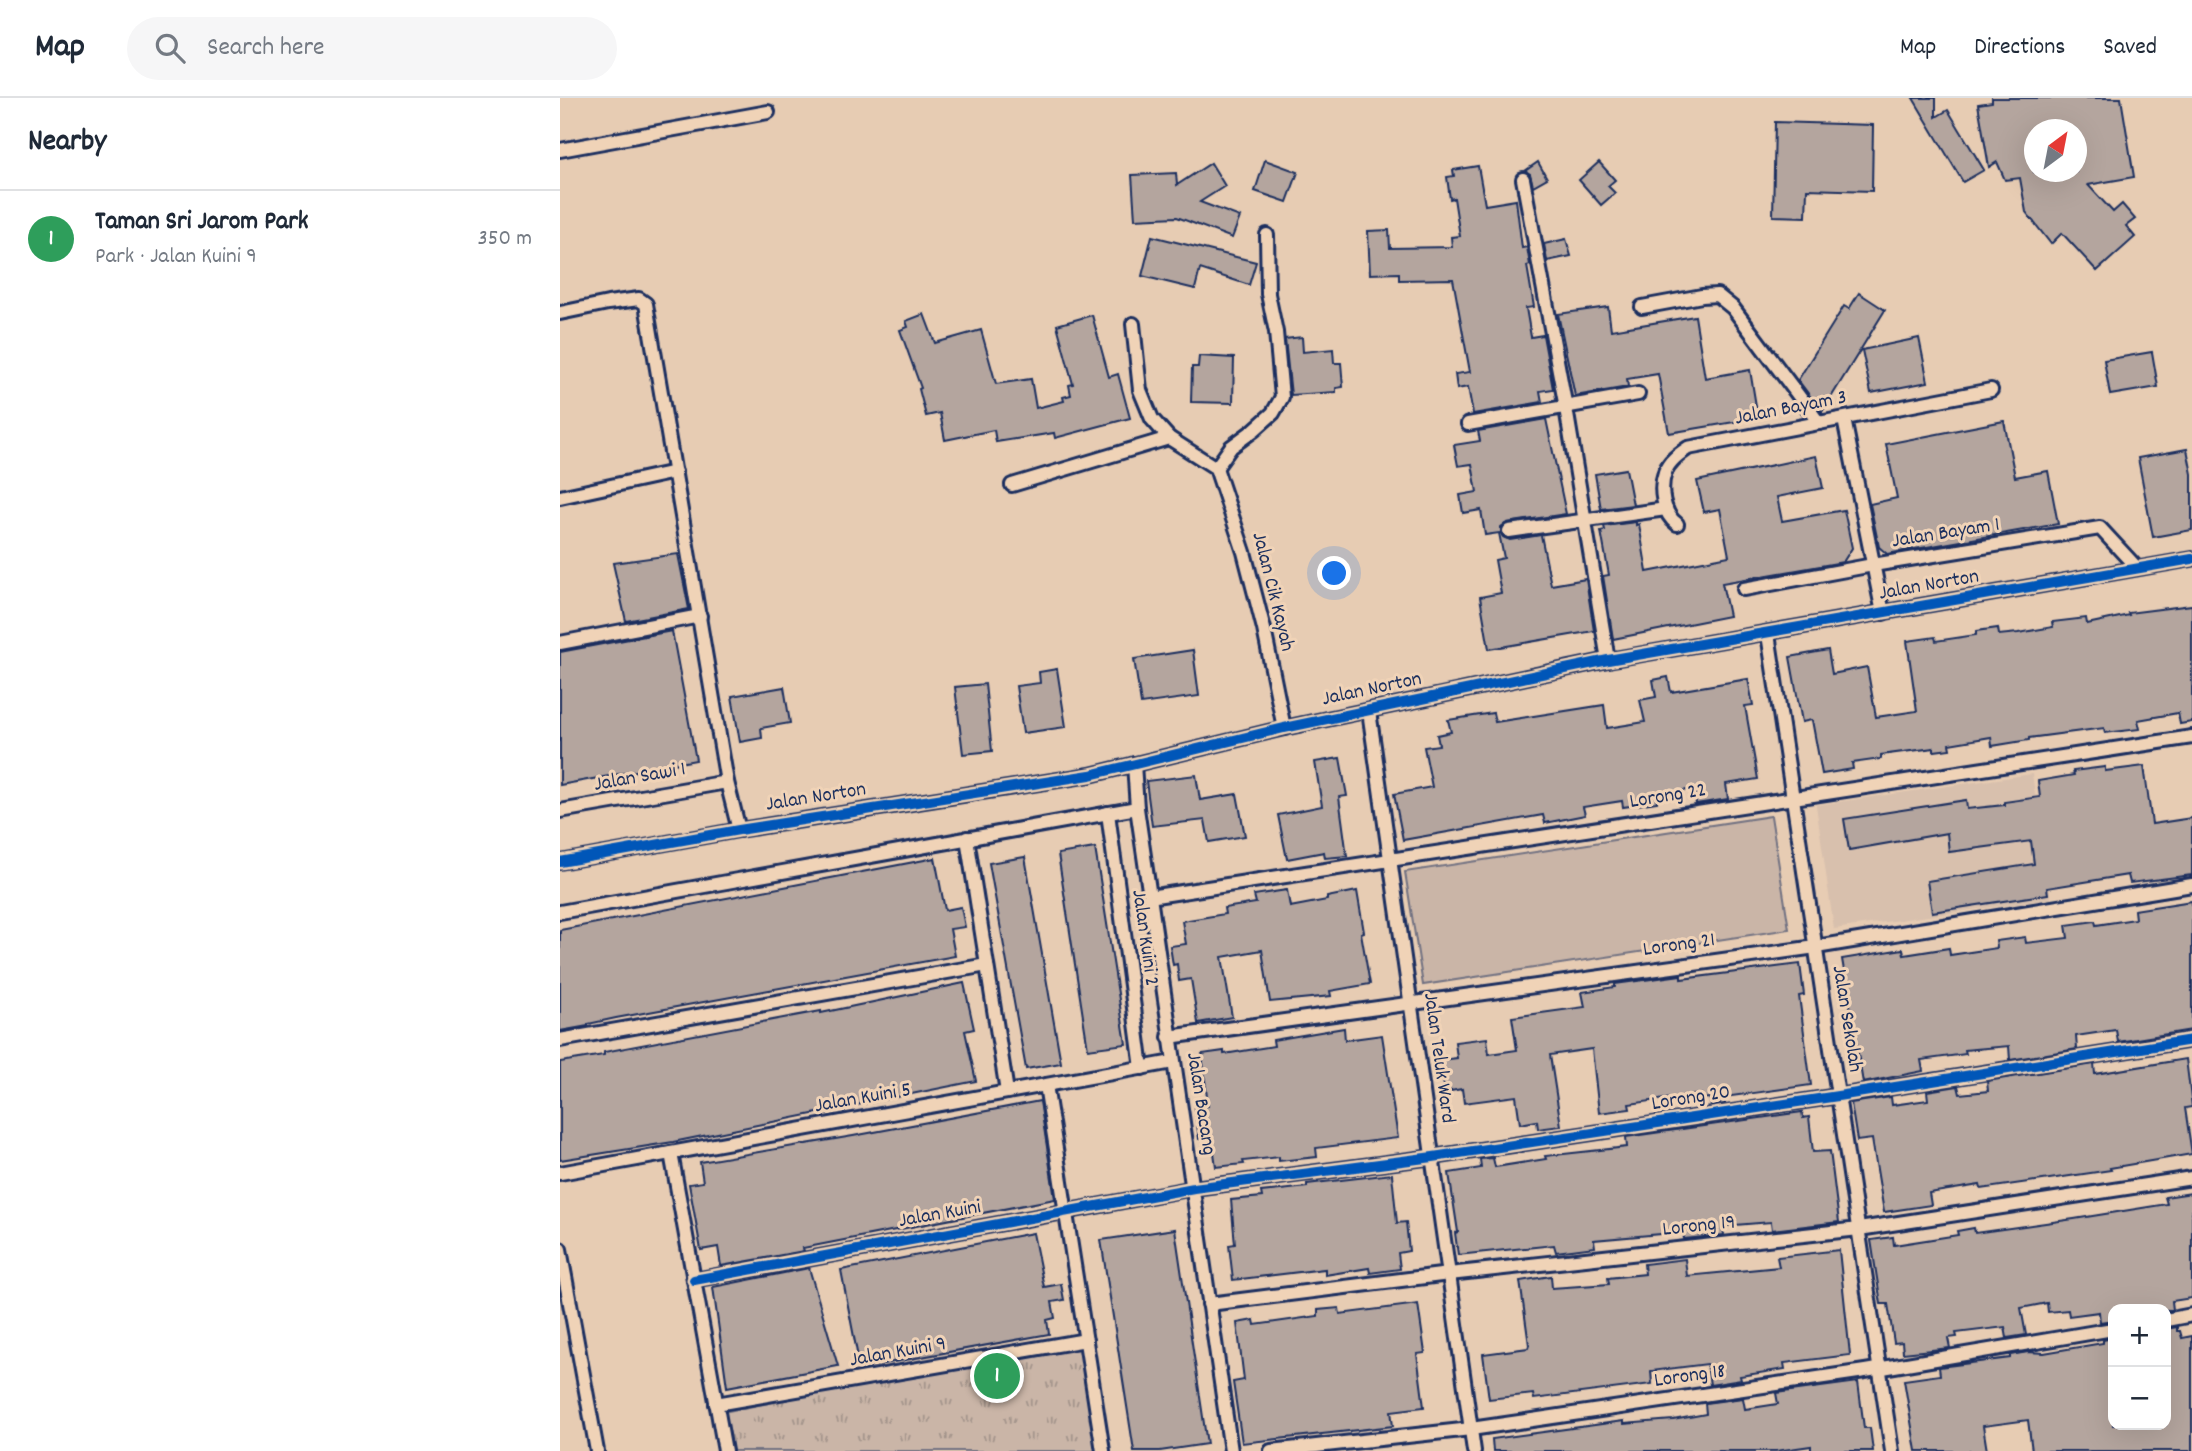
<!DOCTYPE html>
<html lang="en">
<head>
<meta charset="utf-8">
<style>
	body { margin:0; font-family:Dekko,sans-serif; background:#f6f6f7; color:#1f2937 }
	.controls { position:absolute; right:21px; bottom:21px; display:grid; overflow:hidden; border-radius:14px; box-shadow:0 7px 28px #0002 }
	.controls button { width:63px; height:63px; display:grid; place-items:center; padding:0; border:0; border-bottom:2px solid #e0e1e3; background:#fff; color:#1f2937; font:35px sans-serif }
	.compass { position:absolute; left:1464px; top:21px; width:63px; height:63px; border-radius:50%; background:#fff; box-shadow:0 7px 28px #0002; rotate:32deg }
	.you { position:absolute; left:775px; top:476px; width:24px; height:24px; margin:-18px; border:5px solid #fff; border-radius:50%; background:#1a73e8; box-shadow:0 0 0 10px #1a73e833 }
	.badge { display:grid; place-items:center; width:46px; height:46px; border-radius:50%; background:#0b8043; color:#fff; font-size:23px; font-weight:700 }
	.pin { position:absolute; translate:-50% -50%; border:4px solid #fff; box-shadow:0 2px 7px #0006 }
	.list { margin:0; padding:0; list-style:none }
	h2 { display:flex; justify-content:space-between; align-items:center; height:91px; margin:0; padding:0 28px; font-size:30px }
	h2 small { font-size:23px; font-weight:400; color:#747a83 }
	.list li { display:grid; grid-template-columns:46px 1fr auto; gap:21px; align-items:center; box-sizing:border-box; height:98px; padding:0 28px; border-top:2px solid #e0e1e3 }
	.list b { display:block; font-size:26px; white-space:nowrap }
	.list p { margin:0; font-size:23px; white-space:nowrap; color:#747a83 }
	.list em { font-size:23px; font-style:normal; color:#747a83 }
	.icon { flex:none; width:38px; height:38px; fill:none; stroke:currentColor; stroke-width:2; stroke-linecap:round; stroke-linejoin:round }
	.map { position:relative; flex:none; width:1632px; height:1353px; overflow:hidden }
	header { display:flex; align-items:center; gap:42px; box-sizing:border-box; height:98px; padding:0 35px; background:#fff; border-bottom:2px solid #e0e1e3 }
	header strong { font-size:33px }
	nav { display:flex; gap:38px; margin-inline-start:auto; font-size:24px }
	.search { width:490px; height:63px; background:#f6f6f7; display:flex; align-items:center; gap:18px; box-sizing:border-box; padding:0 24px; border-radius:38px; color:#747a83; font-size:26px }
	main { display:flex }
	aside { flex:1; background:#fff }
	.map>svg:first-child { display:block }
</style>
</head>
<body>
<header>
<strong>Map</strong>
<div class="search"><svg class="icon" aria-label="search" viewBox="0 0 24 24"><circle cx="10" cy="10" r="6"/><path d="M15 15l6 6"/></svg>Search here</div>
<nav><a>Map</a><a>Directions</a><a>Saved</a></nav>
</header>
<main>
<aside>
<h2>Nearby<small></small></h2>
<ul class="list">
<li><span class="badge" style="background:#2e9e5b">1</span><div><b>Taman Sri Jarom Park</b><p>Park · Jalan Kuini 9</p></div><em>350 m</em></li>
</ul>
</aside>
<div class="map">
<svg width="1632" height="1353" viewBox="0 0 1632 1353">
	<defs>
		<pattern id="park-tufts" width="24" height="20" patternUnits="userSpaceOnUse" patternTransform="scale(1.75)"><rect width="24" height="20" fill="#cab5a7"/><path d="M3 7l-1-3M5 7V3M7 7l1-3M15 17l-1-3M17 17v-4M19 17l1-3" fill="none" stroke="#a3948b"/></pattern>
	</defs>
	<rect width="100%" height="100%" fill="#e7ccb3"/>
	<filter id="ink" filterUnits="userSpaceOnUse"><feTurbulence type="fractalNoise" baseFrequency=".0143" numOctaves="2"/><feDisplacementMap in="SourceGraphic" scale="14" xChannelSelector="R" yChannelSelector="G"/><feConvolveMatrix kernelMatrix="1 2 1 2 8 2 1 2 1" color-interpolation-filters="sRGB"/></filter>
	<g filter="url(#ink)">
		<!-- built -->
		<path fill="#d8c0ad" d="M1472,676L1491,801L1274,831L1256,707Z"/>
		<!-- park -->
		<path fill="url(#park-tufts)" stroke="#727282" stroke-width="2" d="M526,1242L543,1353H165L158,1315Z"/>
		<!-- garden -->
		<path fill="#cab5a7" stroke="#727282" stroke-width="2" d="M1211,718L1229,831L863,887L845,774Z"/>
		<!-- building -->
		<g fill="#b4a59e" stroke="#1b2f5e" stroke-width="2" fill-rule="evenodd">
			<path d="M1353,0H1376V19L1388,12L1424,72L1403,84Z"/>
			<path d="M1432,0H1561L1574,79L1528,87L1553,114L1562,106L1575,121L1566,128L1575,139L1537,173L1502,135L1491,146L1466,114L1460,80L1445,82L1437,64L1429,69L1418,6L1432,4ZM1474,32H1516V74H1474Z"/>
			<path d="M1215,24L1313,27L1312,93L1247,91L1246,119L1213,118Z"/>
			<path d="M705,62L738,74L727,104L695,93Z"/>
			<path d="M978,64L987,80L973,88L970,76L965,73Z"/>
			<path d="M1039,64L1055,82L1048,88L1055,95L1041,107L1019,82Z"/>
			<path d="M651,65L665,88L640,104L680,119L672,140L617,119L575,121L572,77L616,75L617,87Z"/>
			<path d="M918,68L925,107L956,102L962,150L967,149L970,167L967,168L974,209L966,210L971,239L983,237L993,291L980,293L982,304L913,316L908,289L897,291L895,276L910,274L893,181L839,182V175L810,176L808,133L829,132L830,150L892,149L891,139L900,138L894,100L890,101L887,79L894,78L893,72Z"/>
			<path d="M592,138L696,164L689,187L640,171L635,191L582,178Z"/>
			<path d="M1006,141L1011,158L987,163L984,146Z"/>
			<path d="M1299,195L1325,212L1262,314L1238,282L1284,208L1289,211Z"/>
			<path d="M1048,209L1051,232L1135,218L1145,280L1190,272L1198,320L1109,335L1098,276L1067,281L1068,289L1015,298L998,216Z"/>
			<path d="M364,216L375,245L421,232L436,286L471,281L476,310L504,303L503,299L511,297L509,287L513,286L497,227L532,217L549,279L558,276L570,320L495,340L494,335L436,344L434,332L385,342L380,315L366,318L359,291L361,290L340,232L348,229L346,223Z"/>
			<path d="M742,239L743,254L773,251L774,265H781L783,289L776,290V294L731,297L725,241Z"/>
			<path d="M1359,240L1368,284L1311,295L1302,252Z"/>
			<path d="M1592,254L1598,289L1550,297L1544,262Z"/>
			<path d="M639,258L674,260L673,305L631,304L632,269H638Z"/>
			<path d="M986,321L1006,416L947,425L941,429V435L943,439L950,442L981,437L991,487L1026,481L1034,533L929,551L920,499L941,495L935,462L944,460L939,435L925,437L921,412L903,415L900,397L917,394L912,366L898,368L894,347L920,343L918,333Z"/>
			<path d="M1444,323L1455,379L1488,373L1498,426L1327,456L1319,449L1310,406L1337,400L1326,346Z"/>
			<path d="M1627,351L1632,376V432L1593,439L1578,360Z"/>
			<path d="M1256,358L1263,390L1217,399L1222,423L1284,412L1292,450L1283,464L1162,485L1169,518L1053,541L1043,478L1049,477L1041,433L1045,432L1044,428L1076,424V427L1079,426L1087,474L1169,458L1160,411L1144,414L1137,383Z"/>
			<path d="M1066,371L1073,407L1041,411L1035,376Z"/>
			<path d="M118,456L129,511L66,523L53,465Z"/>
			<path d="M1632,507V624L1620,626L1618,615L1578,622L1580,631L1545,635L1544,630L1469,640V642L1432,648L1431,639L1389,646L1390,651L1374,653V650L1321,657V661L1292,665L1293,671L1262,676L1252,622L1242,624L1230,559L1268,552L1272,576L1307,569L1316,619L1357,613L1347,543L1375,539L1376,543L1416,537V533L1438,530L1439,537L1458,535L1493,529L1492,524L1526,520L1527,526L1569,517L1568,515Z"/>
			<path d="M112,533L136,662L0,687V554Z"/>
			<path d="M633,552L639,598L581,606L574,561Z"/>
			<path d="M497,571L506,629L463,635L456,588L480,585L479,574Z"/>
			<path d="M1108,579L1111,594L1188,581L1193,607L1185,608L1198,681L1166,686L1168,701L1136,706L1134,691L1096,697L1097,704L1063,709L1062,703L1023,709L1025,717L985,725L983,717L843,742L834,696L872,689L864,649L879,647L877,637L891,634L888,622L933,615L935,624L1044,607L1047,630L1085,624L1080,602L1096,599L1093,582Z"/>
			<path d="M425,586L432,653L403,656L395,589Z"/>
			<path d="M224,589L230,625L201,630L202,640L180,644L172,598Z"/>
			<path d="M780,660L787,698L779,699L787,758L765,760L764,754L727,761L718,717L762,708L755,664Z"/>
			<path d="M1584,668L1592,726L1632,720V777L1570,785L1568,777L1487,790L1488,796L1372,814L1367,783L1474,766L1471,743L1389,754L1387,735L1289,752L1284,721L1406,702L1407,711L1444,707V704L1480,699L1478,683L1514,677L1513,673L1545,669V673Z"/>
			<path d="M636,677L640,702L677,696L685,738L649,744L645,722L592,728L586,683Z"/>
			<path d="M535,750L566,946L528,951L498,756Z"/>
			<path d="M465,759L501,965L466,971L429,765Z"/>
			<path d="M375,760L385,812L401,809L405,829L390,831L395,858L56,920L28,926V928L0,933V832Z"/>
			<path d="M727,792L730,809L767,802V799L797,793L804,834L801,835L810,886L770,893L771,898L710,904L702,852L662,859L672,919L638,925L631,881L619,883L617,866L613,867L610,848L626,846L622,823L665,816L664,810L696,805L694,797Z"/>
			<path d="M1632,803V932L1558,944L1556,932L1516,938L1517,951L1450,962L1449,948L1405,952L1406,956L1361,962L1363,973L1303,985L1282,861L1343,851L1344,857L1389,850L1390,857L1437,850L1436,843L1465,839L1466,845L1508,840L1506,827L1535,823L1536,827L1575,821L1574,812Z"/>
			<path d="M1240,866L1244,897L1239,898L1251,987L1164,999L1165,1006L1151,1008L1149,1000L1142,1001L1141,996L1069,1006L1070,1011L1039,1015L1032,951L990,957L1001,1028L978,1031L977,1023L960,1026L956,998L904,1005L902,991L885,994L880,962L897,960L895,944L927,940L929,956L957,952L952,919L1025,909L1022,894L1055,889V886L1121,877V881Z"/>
			<path d="M404,885L414,931L405,933L416,983L113,1044L0,1062V964L44,957V954L234,918L261,913V915Z"/>
			<path d="M784,930L785,942L822,937L838,1040L756,1050L757,1059L719,1063V1059L683,1063L684,1066L656,1069L652,1040L639,1041L635,1010L648,1008L642,956L664,953V956L714,948L713,942Z"/>
			<path d="M1626,961L1632,1009L1625,1010L1632,1056L1550,1070L1551,1072L1421,1091L1420,1087L1369,1095L1371,1107L1324,1114L1312,1041L1297,1043L1291,1005L1331,999L1332,1007L1368,1002L1367,993L1398,988L1400,996L1428,993L1427,983L1534,966L1535,976Z"/>
			<path d="M480,1003L495,1101L243,1150L244,1153L161,1168L158,1149L141,1152L129,1086L143,1084L140,1064L293,1038Z"/>
			<path d="M1242,1014L1243,1020L1249,1019L1253,1054L1270,1053L1279,1124L1212,1132L1211,1124L1163,1128L1164,1137L1124,1141L1123,1134L1034,1142L1035,1149L996,1154L994,1147L898,1157L895,1135L898,1134L889,1075L921,1070L920,1061L933,1060L935,1069L986,1061L985,1058L1067,1049L1066,1039Z"/>
			<path d="M832,1076L837,1125L846,1124L849,1153L838,1155L840,1171L810,1175L809,1170L765,1177V1171L673,1182L669,1147L675,1146L671,1102L702,1099L701,1094L747,1089V1086Z"/>
			<path d="M1632,1095V1200L1612,1203L1613,1212L1553,1211V1222L1540,1224L1539,1214L1509,1218L1508,1212L1488,1214L1487,1205L1461,1210L1466,1237L1447,1240L1445,1229L1396,1235L1397,1239L1388,1240L1390,1250L1343,1255L1342,1244L1334,1245L1328,1206H1321L1311,1142L1333,1139L1334,1147L1398,1137L1397,1133L1414,1130L1415,1135L1514,1121L1607,1106L1605,1099Z"/>
			<path d="M615,1131L647,1346L600,1353H574L541,1142Z"/>
			<path d="M473,1135L484,1189L501,1186L504,1202L492,1204L495,1220L487,1222L489,1236L300,1270L281,1172Z"/>
			<path d="M1279,1152L1290,1257L1224,1265L1225,1271L1180,1278L1181,1282L1150,1287L1147,1266L1091,1273L1092,1286L974,1301L973,1296L929,1301L923,1256L968,1250L969,1247L960,1183L991,1178L992,1190L1049,1186L1048,1180L1085,1176L1084,1166L1125,1161L1127,1178L1219,1169L1217,1159Z"/>
			<path d="M249,1170L278,1268L167,1289L153,1189Z"/>
			<path d="M858,1206L865,1255L857,1256L864,1309L831,1313L833,1328L682,1345L673,1284L684,1282L677,1225L694,1222L695,1227L758,1218V1212L779,1210L780,1216Z"/>
			<path d="M1617,1229V1233H1620L1622,1240L1632,1238V1353H1472L1468,1322L1423,1328L1427,1353H1356L1344,1282L1380,1277L1379,1269L1450,1260V1257L1468,1254L1484,1255L1543,1245V1242L1553,1240V1327H1606V1231Z"/>
			<path d="M1298,1284L1304,1330H1310L1313,1353H1251V1348L1216,1353H933L932,1341L1064,1323V1326L1113,1322L1146,1316L1145,1305L1183,1300L1185,1311L1218,1306L1216,1295Z"/>
		</g>
		<g fill="none" stroke-linecap="round" stroke-linejoin="round">
			<defs>
				<g id="street">
					<path d="M0,52L208,14"/>
					<path d="M963,81L1006,310L1048,562"/>
					<path d="M1082,209L1142,198L1157,197L1173,210L1259,325"/>
					<path d="M0,215L48,205L79,201L86,206L167,684L179,732"/>
					<path d="M573,226L580,292L592,321L609,340L656,370L684,454L704,531L724,630"/>
					<path d="M1284,321L1323,515"/>
					<path d="M908,326L1078,296"/>
					<path d="M656,370L671,349L694,332L713,315L722,299L716,234L708,196L707,137"/>
					<path d="M452,387L609,340"/>
					<path d="M0,399L115,374"/>
					<path d="M1117,426C1103,416 1099,391 1105,374C1109,363 1119,356 1128,350L1431,292"/>
					<path d="M949,433L1106,411"/>
					<path d="M1184,491L1313,467L1540,430L1577,470"/>
					<path d="M1208,536L1332,1353"/>
					<path d="M0,545L140,518"/>
					<path d="M809,613L914,1353"/>
					<path d="M574,666L577,710L671,1353"/>
					<path d="M0,713L167,684"/>
					<path d="M548,715L582,970"/>
					<path d="M407,740L447,994"/>
					<path d="M0,764L179,732L530,677L724,630L1048,562L1632,461"/>
					<path d="M589,799L1632,639"/>
					<path d="M0,814L577,710"/>
					<path d="M609,939L1256,849L1632,787"/>
					<path d="M0,942L427,867"/>
					<path d="M486,987L543,1353"/>
					<path d="M111,1055L165,1353"/>
					<path d="M0,1075L613,964"/>
					<path d="M0,1151L37,1353"/>
					<path d="M134,1182L634,1090L873,1059L1278,998L1632,942"/>
					<path d="M649,1206L889,1176L1299,1131L1632,1080"/>
					<path d="M1606,1222L1632,1217"/>
					<path d="M156,1306L526,1242"/>
					<path d="M711,1353L911,1331L1305,1273L1553,1231"/>
				</g>
			</defs>
			<!-- street casing -->
			<use href="#street" stroke="#1b2f5e" stroke-width="18"/>
			<!-- street -->
			<use href="#street" stroke="#f0d3b7" stroke-width="12"/>
			<defs>
				<g id="cycleway">
					<path d="M0,764L179,732L530,677L724,630L1048,562L1632,461"/>
					<path d="M134,1182L634,1090L873,1059L1278,998L1632,942"/>
				</g>
			</defs>
			<!-- cycleway casing -->
			<use href="#cycleway" stroke="#f0d3b7" stroke-width="15"/>
			<!-- cycleway -->
			<use href="#cycleway" stroke="#0057b8" stroke-width="10"/>
		</g>
	</g>
	<g text-anchor="middle" dominant-baseline="central" stroke-width="6" stroke-linejoin="round" paint-order="stroke">
		<!-- street labels -->
		<g font-size="21" fill="#1b2f5e" stroke="#f0d3b7">
			<text transform="translate(1231 311) rotate(-11)">Jalan Bayam 3</text>
			<text transform="translate(1386 436) rotate(-9)">Jalan Bayam 1</text>
			<text transform="translate(1369 488) rotate(-10)">Jalan Norton</text>
			<text transform="translate(712 494) rotate(76)">Jalan Cik Kayah</text>
			<text transform="translate(812 592) rotate(-12)">Jalan Norton</text>
			<text transform="translate(80 680) rotate(-10)">Jalan Sawi 1</text>
			<text transform="translate(1108 699) rotate(-9)">Lorong 22</text>
			<text transform="translate(256 700) rotate(-9)">Jalan Norton</text>
			<text transform="translate(584 840) rotate(82)">Jalan Kuini 2</text>
			<text transform="translate(1119 848) rotate(-8)">Lorong 21</text>
			<text transform="translate(1286 921) rotate(81)">Jalan Sekolah</text>
			<text transform="translate(878 960) rotate(82)">Jalan Teluk Ward</text>
			<text transform="translate(303 1001) rotate(-10)">Jalan Kuini 5</text>
			<text transform="translate(1131 1001) rotate(-9)">Lorong 20</text>
			<text transform="translate(640 1006) rotate(81)">Jalan Bacang</text>
			<text transform="translate(380 1117) rotate(-10)">Jalan Kuini</text>
			<text transform="translate(1139 1129) rotate(-6)">Lorong 19</text>
			<text transform="translate(338 1255) rotate(-10)">Jalan Kuini 9</text>
			<text transform="translate(1130 1279) rotate(-8)">Lorong 18</text>
		</g>
	</g>
</svg>
<div class="controls">
<button>+</button>
<button>−</button>
</div>
<svg class="compass" viewBox="-18 -18 36 36"><path d="M0-13l5 13h-10z" fill="#e53935"/><path d="M0 13l5-13h-10z" fill="#747a83"/></svg>
<div class="you"></div>
<div class="pin badge" style="left:437px;top:1278px;background:#2e9e5b">1</div>
</div>
</main>
</body>
</html>
